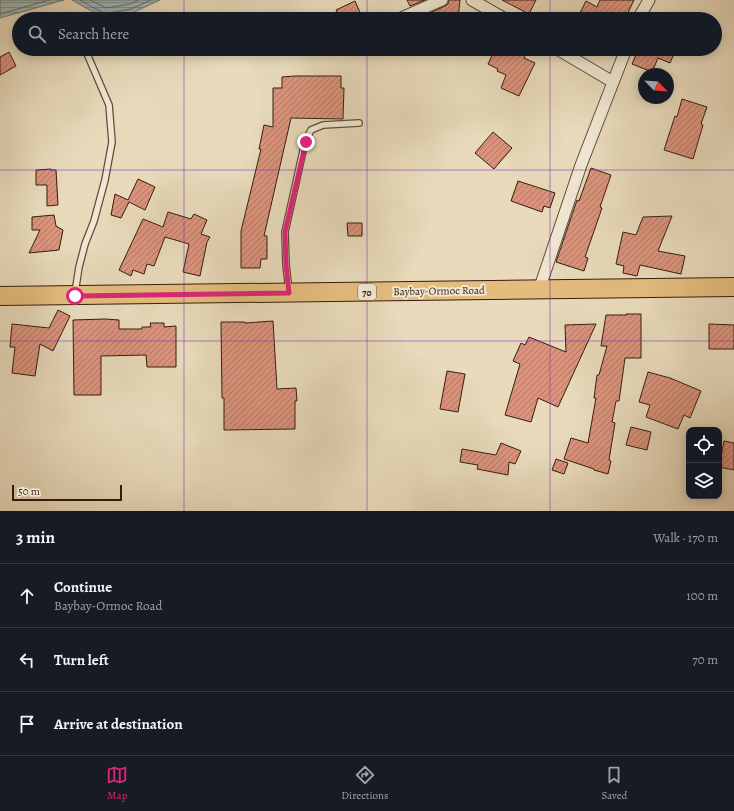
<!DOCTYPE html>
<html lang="en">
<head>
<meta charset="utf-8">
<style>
	body { margin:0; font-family:Alegreya,serif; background:#242831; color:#f1f3f6 }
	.controls { position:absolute; right:12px; bottom:12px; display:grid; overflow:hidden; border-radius:8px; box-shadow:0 2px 10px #0003 }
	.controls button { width:36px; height:36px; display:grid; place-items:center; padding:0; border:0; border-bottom:1px solid #363941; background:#171b24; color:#f1f3f6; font:20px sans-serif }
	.compass { position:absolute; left:638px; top:68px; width:36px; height:36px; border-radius:50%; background:#171b24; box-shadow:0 2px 10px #0003; rotate:115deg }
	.scale { position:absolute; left:12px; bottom:10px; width:110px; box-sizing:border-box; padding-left:4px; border:2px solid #341d0c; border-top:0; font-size:11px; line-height:14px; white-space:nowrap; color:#341d0c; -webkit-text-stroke:3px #f0e7d3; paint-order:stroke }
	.stop { position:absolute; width:12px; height:12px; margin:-9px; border:3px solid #db2777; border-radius:50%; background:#fff }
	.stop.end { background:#db2777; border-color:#fff; box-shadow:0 1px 4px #0008 }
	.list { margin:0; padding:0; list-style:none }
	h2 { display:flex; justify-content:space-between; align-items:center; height:52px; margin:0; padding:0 16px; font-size:17px }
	h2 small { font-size:13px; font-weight:400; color:#9ea1a6 }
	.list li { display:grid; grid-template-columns:26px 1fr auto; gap:12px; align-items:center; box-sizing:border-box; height:64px; padding:0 16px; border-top:1px solid #363941 }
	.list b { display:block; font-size:15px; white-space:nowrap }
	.list p { margin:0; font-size:13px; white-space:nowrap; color:#9ea1a6 }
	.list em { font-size:13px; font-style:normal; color:#9ea1a6 }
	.icon { flex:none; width:22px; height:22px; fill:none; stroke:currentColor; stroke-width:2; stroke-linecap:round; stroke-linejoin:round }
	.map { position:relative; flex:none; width:734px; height:511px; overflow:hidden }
	.search { position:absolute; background:#171b24; box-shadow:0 2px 10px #0003; left:12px; right:12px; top:12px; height:44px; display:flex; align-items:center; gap:10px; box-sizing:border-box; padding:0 14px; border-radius:22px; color:#9ea1a6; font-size:15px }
	.sheet { height:244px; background:#171b24 }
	nav { display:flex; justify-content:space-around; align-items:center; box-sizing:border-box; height:56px; border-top:1px solid #363941; background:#171b24; font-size:11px; color:#9ea1a6 }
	nav a { display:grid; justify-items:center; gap:2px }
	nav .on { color:#db2777 }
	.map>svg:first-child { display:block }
</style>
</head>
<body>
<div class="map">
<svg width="734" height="511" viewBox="0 0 734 511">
	<defs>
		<pattern id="water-rules" width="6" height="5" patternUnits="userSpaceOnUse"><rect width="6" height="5" fill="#9bb8ba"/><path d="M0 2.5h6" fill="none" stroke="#7f9596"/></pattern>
		<pattern id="building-hatch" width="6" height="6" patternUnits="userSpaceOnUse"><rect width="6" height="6" fill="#da947e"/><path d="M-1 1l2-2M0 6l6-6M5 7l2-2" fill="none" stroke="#b27866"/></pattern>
	</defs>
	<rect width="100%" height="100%" fill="#e8dabb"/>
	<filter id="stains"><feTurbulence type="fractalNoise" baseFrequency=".005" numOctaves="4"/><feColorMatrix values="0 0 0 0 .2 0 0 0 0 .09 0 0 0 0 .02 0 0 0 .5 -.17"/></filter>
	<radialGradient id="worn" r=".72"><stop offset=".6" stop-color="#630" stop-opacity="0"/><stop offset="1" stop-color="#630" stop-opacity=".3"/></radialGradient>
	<!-- water -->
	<g fill="url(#water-rules)" stroke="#727a74">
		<path d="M0,0H64L0,18Z"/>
		<path d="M72,0H160L132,13L104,18Z"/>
	</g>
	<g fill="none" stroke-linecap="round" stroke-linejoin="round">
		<!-- shore -->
		<g stroke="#686a63" stroke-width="1">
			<path d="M80,0L105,14L131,9L151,0"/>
			<path d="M90,0L106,8L130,4L139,0"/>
			<path d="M0,14L49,0"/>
		</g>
	</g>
	<!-- building -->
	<g fill="url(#building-hatch)" stroke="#341d0c">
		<path d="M407,0H425L410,6Z"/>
		<path d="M449,0H460L458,19H416L445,6L448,4Z"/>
		<path d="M502,0H536L529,14Z"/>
		<path d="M600,0H634L625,19H577L586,1L597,7Z"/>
		<path d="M355,1L363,19H340L336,10Z"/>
		<path d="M495,49H517L526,54L524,58L535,63L519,96L501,88L506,75L497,71L498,69L488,64Z"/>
		<path d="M636,49H676L670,63L658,58L652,72L632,64L638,50Z"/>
		<path d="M9,52L16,66L0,75V57Z"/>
		<path d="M295,76H341V88H344L343,119L291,118L264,236H267V259H261L260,268H241V231L261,149H259L264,125L273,127V88H282V77Z"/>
		<path d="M682,99L707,107L701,124L703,125L693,159L664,150L675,116L677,117Z"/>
		<path d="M493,132L512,148L494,169L475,153Z"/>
		<path d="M591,168L611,175L600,207L602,208L585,257L588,258L584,271L556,262L577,200L579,201Z"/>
		<path d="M51,169V170H56L58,205L47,206V185H36V170Z"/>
		<path d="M138,179L155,187L145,210L129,202L121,218L111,215L115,194L128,200Z"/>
		<path d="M518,181L555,193L550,208L544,206L542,212L511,201Z"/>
		<path d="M168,212L191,219L194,214L207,220L201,234L210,237L207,242L200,276L183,272L189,244L165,237L154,266L147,264L144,274L133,270L131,276L119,270L143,219L163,227Z"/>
		<path d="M54,215L56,226L63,230L59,250L29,253L40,230H32V217Z"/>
		<path d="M672,216L658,251L685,256L681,274L640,265L637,276L623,273L624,266L616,264L623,232L636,235L643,217Z"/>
		<path d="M347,223H362V236H348Z"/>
		<path d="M58,310L70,316L53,351L40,344L35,376L12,373L15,347H10L12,324L49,328Z"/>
		<path d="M626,314H641V358H625L619,401H616L612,422L615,423L609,460L611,461L608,474L594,470V469L564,459L571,438L588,443L596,398H594L597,375H599L607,346H601L606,315H626Z"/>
		<path d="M105,319L119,320V329H142V327H151L150,323H164V327L176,326V367H147L146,355L101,356V395H74L73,320Z"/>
		<path d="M273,321L277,389L296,388L297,401H295V429L224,430V398H222L221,322H245V323Z"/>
		<path d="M596,324L558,407L538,398L531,422L505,415L520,364L513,361L521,343L525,345L529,337L566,352L565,325Z"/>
		<path d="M709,324L734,325V349H709Z"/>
		<path d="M447,371L465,374L458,412L440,409Z"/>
		<path d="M648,372L670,378L701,391L690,418L684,415L678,429L646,417L650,405L639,402Z"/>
		<path d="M631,427L651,432L647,450L626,445Z"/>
		<path d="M724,441L734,443V470L719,467Z"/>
		<path d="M501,443L521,451L515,464L509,462L508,475L477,469L478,465L460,462L462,449L496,455Z"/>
		<path d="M556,459L568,463L564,474L552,470Z"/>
	</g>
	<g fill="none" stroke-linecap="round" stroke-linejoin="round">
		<defs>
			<g id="lane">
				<path d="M289,291L286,265L285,232L305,142L311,130L323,125L359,123"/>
				<path d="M75,293L79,267L85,244L94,221L105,180L112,142L109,105L88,56"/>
			</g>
			<g id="street">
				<path d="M472,0L505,19"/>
				<path d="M399,19L442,0"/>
				<path d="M638,19L649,0"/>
				<path d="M557,49L613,82"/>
				<path d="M539,290L581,165L626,49"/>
			</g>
			<path id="primary" d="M0,296L734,287"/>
		</defs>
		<!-- lane casing -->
		<use href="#lane" stroke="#614c38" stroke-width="8"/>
		<!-- street casing -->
		<use href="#street" stroke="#614c38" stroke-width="13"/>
		<!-- primary casing -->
		<use href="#primary" stroke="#341d0c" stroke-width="20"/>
		<!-- lane -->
		<use href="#lane" stroke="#f0e7d3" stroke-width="5.5"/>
		<!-- street -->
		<use href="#street" stroke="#f0e7d3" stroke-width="11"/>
		<!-- primary -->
		<use href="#primary" stroke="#e4bd7e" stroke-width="18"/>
	</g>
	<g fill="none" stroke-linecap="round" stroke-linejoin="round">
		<!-- route -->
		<path stroke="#db2777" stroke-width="5" d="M75,296L289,293L286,265L285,232L306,142"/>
	</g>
	<!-- grid -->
	<path fill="none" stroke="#7b2cbf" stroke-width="1" stroke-opacity="0.55" d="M184,0V19M367,0V19M550,0V19M184,49V511M367,49V511M550,49V511M0,170H734M0,341H734"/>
	<g text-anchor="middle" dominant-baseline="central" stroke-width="4" stroke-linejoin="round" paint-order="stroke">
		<!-- shield labels -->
		<rect fill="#f0e7d3" stroke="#6c5a48" stroke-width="1" x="358" y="284" width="18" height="16" rx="3"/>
		<g font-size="10" font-weight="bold" fill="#341d0c">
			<text x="367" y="292">70</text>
		</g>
		<!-- street labels -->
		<g font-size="11" fill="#341d0c" stroke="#f0e7d3">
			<text transform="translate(439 291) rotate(-1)">Baybay-Ormoc Road</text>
		</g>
	</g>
	<rect width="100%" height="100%" filter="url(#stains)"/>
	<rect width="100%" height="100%" fill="url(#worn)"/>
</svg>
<div class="controls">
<button><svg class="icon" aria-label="locate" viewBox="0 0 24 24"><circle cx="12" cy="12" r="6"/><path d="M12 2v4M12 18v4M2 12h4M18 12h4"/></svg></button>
<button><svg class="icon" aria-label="layers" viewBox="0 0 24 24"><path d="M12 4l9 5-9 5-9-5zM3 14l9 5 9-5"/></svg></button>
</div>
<svg class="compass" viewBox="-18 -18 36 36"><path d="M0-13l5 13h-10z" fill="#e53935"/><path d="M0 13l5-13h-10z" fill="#9ea1a6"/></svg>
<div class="scale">50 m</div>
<div class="stop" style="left:75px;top:296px"></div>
<div class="stop end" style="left:306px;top:142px"></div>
<div class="search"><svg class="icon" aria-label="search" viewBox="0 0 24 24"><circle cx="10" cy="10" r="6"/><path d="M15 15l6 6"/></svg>Search here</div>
</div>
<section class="sheet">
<h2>3 min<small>Walk · 170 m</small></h2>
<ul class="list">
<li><svg class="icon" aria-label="ahead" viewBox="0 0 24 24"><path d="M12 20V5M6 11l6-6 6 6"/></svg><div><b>Continue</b><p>Baybay-Ormoc Road</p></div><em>100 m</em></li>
<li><svg class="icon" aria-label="left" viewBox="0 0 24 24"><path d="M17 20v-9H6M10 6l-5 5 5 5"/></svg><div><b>Turn left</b></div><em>70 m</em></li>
<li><svg class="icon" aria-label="arrive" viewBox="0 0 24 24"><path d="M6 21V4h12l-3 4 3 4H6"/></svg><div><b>Arrive at destination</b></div></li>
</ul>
</section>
<nav>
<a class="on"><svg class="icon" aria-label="map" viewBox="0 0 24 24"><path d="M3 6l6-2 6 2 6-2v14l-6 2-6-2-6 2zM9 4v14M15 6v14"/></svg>Map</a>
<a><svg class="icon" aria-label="directions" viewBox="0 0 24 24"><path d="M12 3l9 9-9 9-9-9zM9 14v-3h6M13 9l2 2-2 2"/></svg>Directions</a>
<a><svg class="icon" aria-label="saved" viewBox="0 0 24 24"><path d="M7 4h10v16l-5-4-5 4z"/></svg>Saved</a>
</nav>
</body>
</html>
